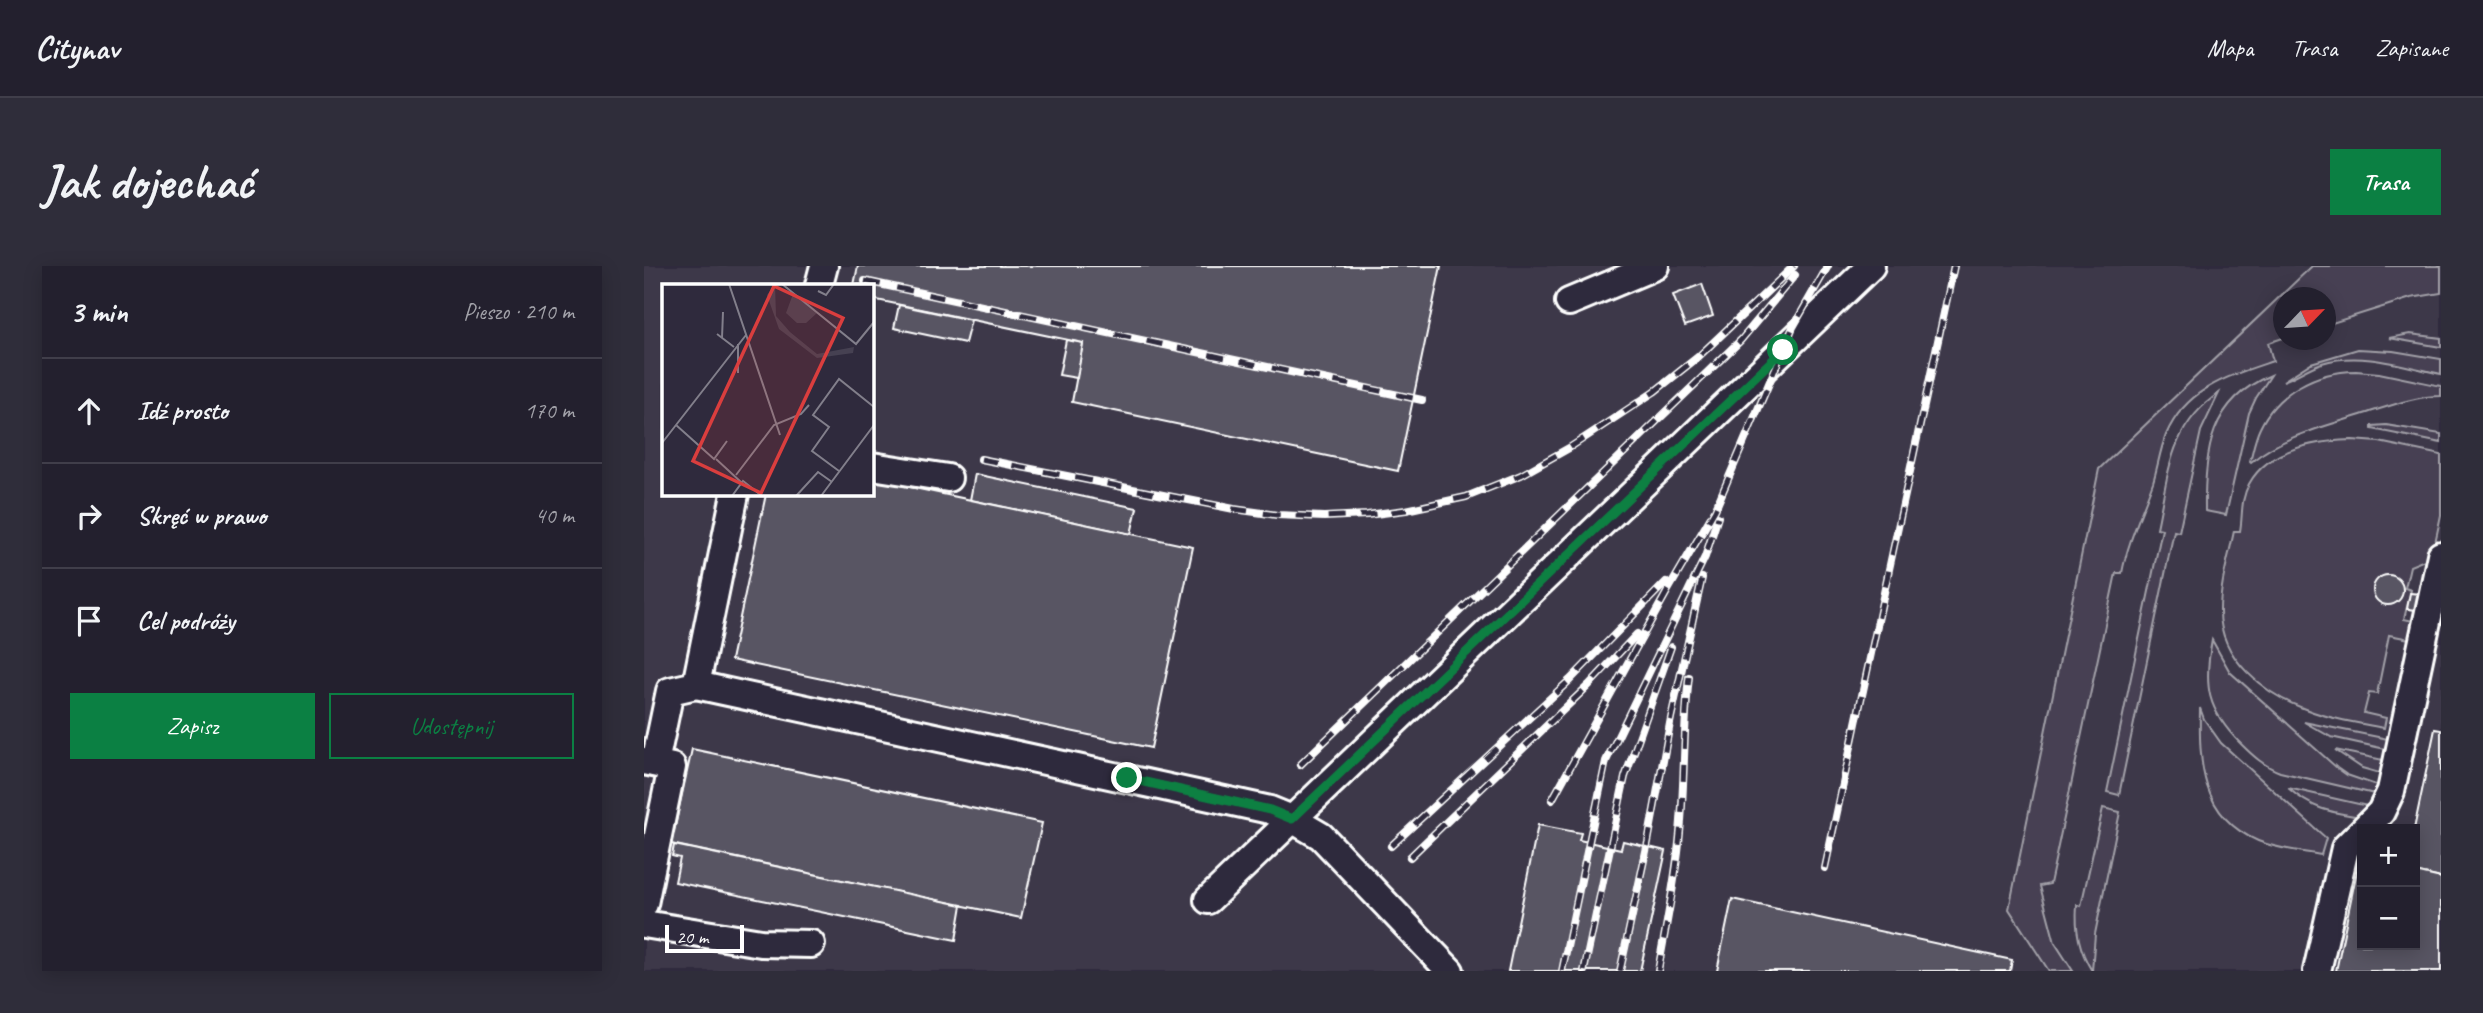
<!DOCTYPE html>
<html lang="pl">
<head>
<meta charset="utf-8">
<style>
	body { margin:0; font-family:Caveat,sans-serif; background:#2f2d3a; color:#f1f3f6 }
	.controls { position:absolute; right:21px; bottom:21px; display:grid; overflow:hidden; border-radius:0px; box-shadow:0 4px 18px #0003 }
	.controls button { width:63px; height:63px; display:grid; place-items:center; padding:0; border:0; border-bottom:2px solid #403e4a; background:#23202e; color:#f1f3f6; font:35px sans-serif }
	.compass { position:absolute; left:1629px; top:21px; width:63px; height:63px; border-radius:50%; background:#23202e; box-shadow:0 4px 18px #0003; rotate:65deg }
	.scale { position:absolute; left:21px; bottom:18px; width:79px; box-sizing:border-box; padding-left:7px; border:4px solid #fff; border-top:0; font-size:19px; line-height:24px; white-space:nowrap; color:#fff; -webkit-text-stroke:5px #2f2a3d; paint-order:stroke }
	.stop { position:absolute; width:21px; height:21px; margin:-16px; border:5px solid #0b8043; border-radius:50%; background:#fff }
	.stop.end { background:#0b8043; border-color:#fff; box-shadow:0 2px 7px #0008 }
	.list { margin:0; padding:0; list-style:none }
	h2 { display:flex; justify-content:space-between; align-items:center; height:91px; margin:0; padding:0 28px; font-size:30px }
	h2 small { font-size:23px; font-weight:400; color:#a3a3aa }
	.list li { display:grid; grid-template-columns:46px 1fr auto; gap:21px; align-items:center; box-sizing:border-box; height:105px; padding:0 28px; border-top:2px solid #403e4a }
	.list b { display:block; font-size:26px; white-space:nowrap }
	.list em { font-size:23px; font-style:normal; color:#a3a3aa }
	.actions { display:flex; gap:14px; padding:21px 28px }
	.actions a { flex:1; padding:16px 0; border:2px solid #0b8043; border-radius:0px; text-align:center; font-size:24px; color:#0b8043 }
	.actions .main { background:#0b8043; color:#fff }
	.icon { flex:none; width:38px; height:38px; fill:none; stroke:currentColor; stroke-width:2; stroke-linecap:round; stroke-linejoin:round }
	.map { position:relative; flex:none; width:1797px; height:705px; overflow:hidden; border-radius:0px }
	header { display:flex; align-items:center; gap:42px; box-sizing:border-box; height:98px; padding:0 35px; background:#23202e; border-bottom:2px solid #403e4a }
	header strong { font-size:33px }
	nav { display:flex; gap:38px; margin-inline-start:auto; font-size:24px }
	.intro { display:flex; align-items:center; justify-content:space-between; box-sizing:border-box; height:168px; padding:0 42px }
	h1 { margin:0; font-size:49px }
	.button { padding:18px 32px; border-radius:0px; background:#0b8043; color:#fff; font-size:24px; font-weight:700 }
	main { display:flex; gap:42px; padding:0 42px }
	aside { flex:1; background:#23202e; border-radius:0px; box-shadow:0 4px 18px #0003 }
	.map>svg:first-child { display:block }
</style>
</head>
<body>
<header>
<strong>Citynav</strong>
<nav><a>Mapa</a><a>Trasa</a><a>Zapisane</a></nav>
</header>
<div class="intro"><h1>Jak dojechać</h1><a class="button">Trasa</a></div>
<main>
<aside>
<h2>3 min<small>Pieszo · 210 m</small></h2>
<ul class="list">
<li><svg class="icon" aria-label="ahead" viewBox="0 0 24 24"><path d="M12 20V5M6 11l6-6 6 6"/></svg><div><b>Idź prosto</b></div><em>170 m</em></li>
<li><svg class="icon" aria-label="right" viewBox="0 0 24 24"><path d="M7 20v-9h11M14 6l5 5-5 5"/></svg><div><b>Skręć w prawo</b></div><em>40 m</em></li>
<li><svg class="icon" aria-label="arrive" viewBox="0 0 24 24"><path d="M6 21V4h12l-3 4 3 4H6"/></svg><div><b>Cel podróży</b></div></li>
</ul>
<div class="actions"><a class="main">Zapisz</a><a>Udostępnij</a></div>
</aside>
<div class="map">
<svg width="1797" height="705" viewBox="0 0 1797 705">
	<rect width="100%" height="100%" fill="#2f2a3d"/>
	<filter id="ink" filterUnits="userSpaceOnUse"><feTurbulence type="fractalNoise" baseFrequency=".0143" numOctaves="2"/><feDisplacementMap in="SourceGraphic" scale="14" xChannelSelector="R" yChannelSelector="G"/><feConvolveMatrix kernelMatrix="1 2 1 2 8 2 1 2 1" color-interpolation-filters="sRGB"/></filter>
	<g filter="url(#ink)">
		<!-- built -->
		<path fill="#3c3749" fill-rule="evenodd" d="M0,0H1797V705H0ZM19,19H228V228H19ZM1640,32H1682V74H1640ZM1718,563H1771V679H1718Z"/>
		<!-- green -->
		<g fill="#464152" stroke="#a2a0a8" stroke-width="2">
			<path d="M1668,0H1797V27L1767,32L1682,59V32H1640L1639,72L1624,77L1629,95C1585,110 1542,122 1522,169C1516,184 1514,200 1509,216C1498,247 1484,275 1478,307H1472L1406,618L1396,620L1411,677L1429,705H1405L1365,643L1455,203Z"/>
			<path d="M1766,68L1797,72V81L1745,72Z"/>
			<path d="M1714,83L1749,85L1797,93V108C1759,100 1717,85 1678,97C1665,101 1651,111 1639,115L1667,97Z"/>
			<path d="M1712,105L1735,107L1797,120V130C1770,130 1743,141 1717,149C1679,161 1639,170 1607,196L1606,195C1609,184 1611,172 1616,162C1633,126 1673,105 1712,105Z"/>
			<path d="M1627,109L1612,132L1605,147L1582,249L1561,245C1560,186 1566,134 1627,109Z"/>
			<path d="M1575,127L1557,165L1535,266L1530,265L1475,529L1463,526L1518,263L1513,262C1525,207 1525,161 1575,127Z"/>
			<path d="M1742,159L1797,168V177L1728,163V160Z"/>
			<path d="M1708,174L1735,176L1797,189V249L1788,291L1766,300L1761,322L1767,324L1760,353L1774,356L1771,374L1745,369L1733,428L1725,427L1720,447L1742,452L1740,462C1714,457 1686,453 1661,443C1620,428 1575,392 1576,344C1576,318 1585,290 1590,265H1596C1599,249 1596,235 1605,218C1624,183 1671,175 1708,174Z"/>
			<path d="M1568,374L1586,406L1693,502L1703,509L1738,521L1735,529L1636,506C1620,500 1609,490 1597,478C1563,444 1559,420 1568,374Z"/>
			<path d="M1556,442L1560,453L1577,477L1682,572L1677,589C1656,585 1633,583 1614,575C1556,550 1555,496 1556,442Z"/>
			<path d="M1660,456L1749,474L1746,484L1687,471Z"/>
			<path d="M1691,484L1744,495L1742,509L1718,502Z"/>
			<path d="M1644,522L1728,541L1716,551C1685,546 1668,543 1644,522Z"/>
			<path d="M1459,542L1476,546L1451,668L1448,705C1435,684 1431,664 1433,639L1437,640Z"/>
		</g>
		<!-- building -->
		<g fill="#595564" stroke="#fff" stroke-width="2">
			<path d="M214,0H797L754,205L428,136L439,77L228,33V19H210Z"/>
			<path d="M1058,18L1069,50L1041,60L1029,29Z"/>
			<path d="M255,39L327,54L321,77L250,62Z"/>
			<path d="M422,74L439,77L433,112L415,109Z"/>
			<path d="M331,208L493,242L487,268L326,234Z"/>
			<path d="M228,213L549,281L507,482L87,394L122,228H228Z"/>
			<circle cx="1744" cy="324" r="15"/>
			<path d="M1766,327L1776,328L1773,344L1763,343Z"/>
			<path d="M1791,463L1797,464V612L1771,606L1770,563Z"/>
			<path d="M48,483L398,557L377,652L27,578Z"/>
			<path d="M894,559L937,567L935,574L977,583L979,575L1022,585L996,705H864Z"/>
			<path d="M30,579L318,639L312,674L31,616L36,592L28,590Z"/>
			<path d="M1715,595H1718V679H1771V606L1797,612V705H1692Z"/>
			<path d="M1088,633L1368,694L1366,705H1073Z"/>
		</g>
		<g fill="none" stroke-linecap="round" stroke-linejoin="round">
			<defs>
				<g id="minor">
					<path d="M175,19L180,0"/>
					<path d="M925,36L1011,0"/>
					<path d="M228,200L304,212"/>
					<path d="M52,419L626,544L648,553L677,570L806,705"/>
					<path d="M0,495L28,501L0,638"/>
					<path d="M11,497L26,425L52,419L91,228"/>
					<path d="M564,634L1227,0"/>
					<path d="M0,658L117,677L167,678"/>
					<path d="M1673,705L1701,582L1737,546L1747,525L1797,289"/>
				</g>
			</defs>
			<!-- minor casing -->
			<use href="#minor" stroke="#fff" stroke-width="32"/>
			<!-- minor -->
			<use href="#minor" stroke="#2f2a3d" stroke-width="26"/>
			<defs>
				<g id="rail">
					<path d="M221,15L778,134"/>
					<path d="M337,193L590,243L633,249L680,251L723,249L762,244L822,231L877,209L925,182L1010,126L1054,91L1150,0"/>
					<path d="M656,499L1097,74L1151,9"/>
					<path d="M908,534L1023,326L1071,244L1149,61L1184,0"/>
					<path d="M747,580L926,414L1022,316"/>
					<path d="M766,591L945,419L993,368"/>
					<path d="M1181,602L1310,0"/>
					<path d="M918,705L962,495L1061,291L1074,251"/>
					<path d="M940,705L981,511L1027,381"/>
					<path d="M976,705L1004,576L1027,452L1058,312"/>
					<path d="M1014,705C1022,659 1032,613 1036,567C1041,515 1039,463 1045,411"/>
				</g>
			</defs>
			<!-- rail casing -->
			<use href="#rail" stroke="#fff" stroke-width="8"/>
			<!-- rail -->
			<use href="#rail" stroke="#2f2a3d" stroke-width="5" stroke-dasharray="16" stroke-linecap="butt"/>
		</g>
	</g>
	<g fill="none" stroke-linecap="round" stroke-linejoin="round" filter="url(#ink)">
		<!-- route -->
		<path stroke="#0b8043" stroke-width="9" d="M483,512L626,544L648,553L1139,84"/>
	</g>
	<!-- overview -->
	<g transform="translate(18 18)">
		<rect width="212" height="212" fill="#2f2a3d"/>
		<path d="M113,0L114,32L128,48L155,70L192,63L191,69L155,74L117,45L105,11ZM131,10L155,29L144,39H135L124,29Z" fill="#464152"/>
		<path fill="none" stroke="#827f8b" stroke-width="2" d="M67,0L118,151M120,0L194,60L212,38M156,7L164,11L172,0M55,50L72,63M60,54L61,28M76,60V89M14,141L52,175L65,157M0,159L84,51M54,175L80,199M177,187L150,167L167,143L151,131L177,95L212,123M74,191L112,141L139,130L147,121M70,212L81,197L100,212M134,212L156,188L170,198M159,212L212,141"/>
		<path fill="#da3e3e" fill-opacity="0.15" stroke="#da3e3e" stroke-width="3.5" d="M112,2L181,34L99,209L31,177Z"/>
		<rect width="212" height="212" fill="none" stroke="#fff" stroke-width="3.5"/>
	</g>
</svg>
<div class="controls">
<button>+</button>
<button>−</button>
</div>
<svg class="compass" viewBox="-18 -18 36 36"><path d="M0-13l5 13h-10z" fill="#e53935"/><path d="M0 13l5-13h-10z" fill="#a3a3aa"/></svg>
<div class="scale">20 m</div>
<div class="stop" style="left:1139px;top:84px"></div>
<div class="stop end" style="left:483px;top:512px"></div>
</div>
</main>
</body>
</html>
